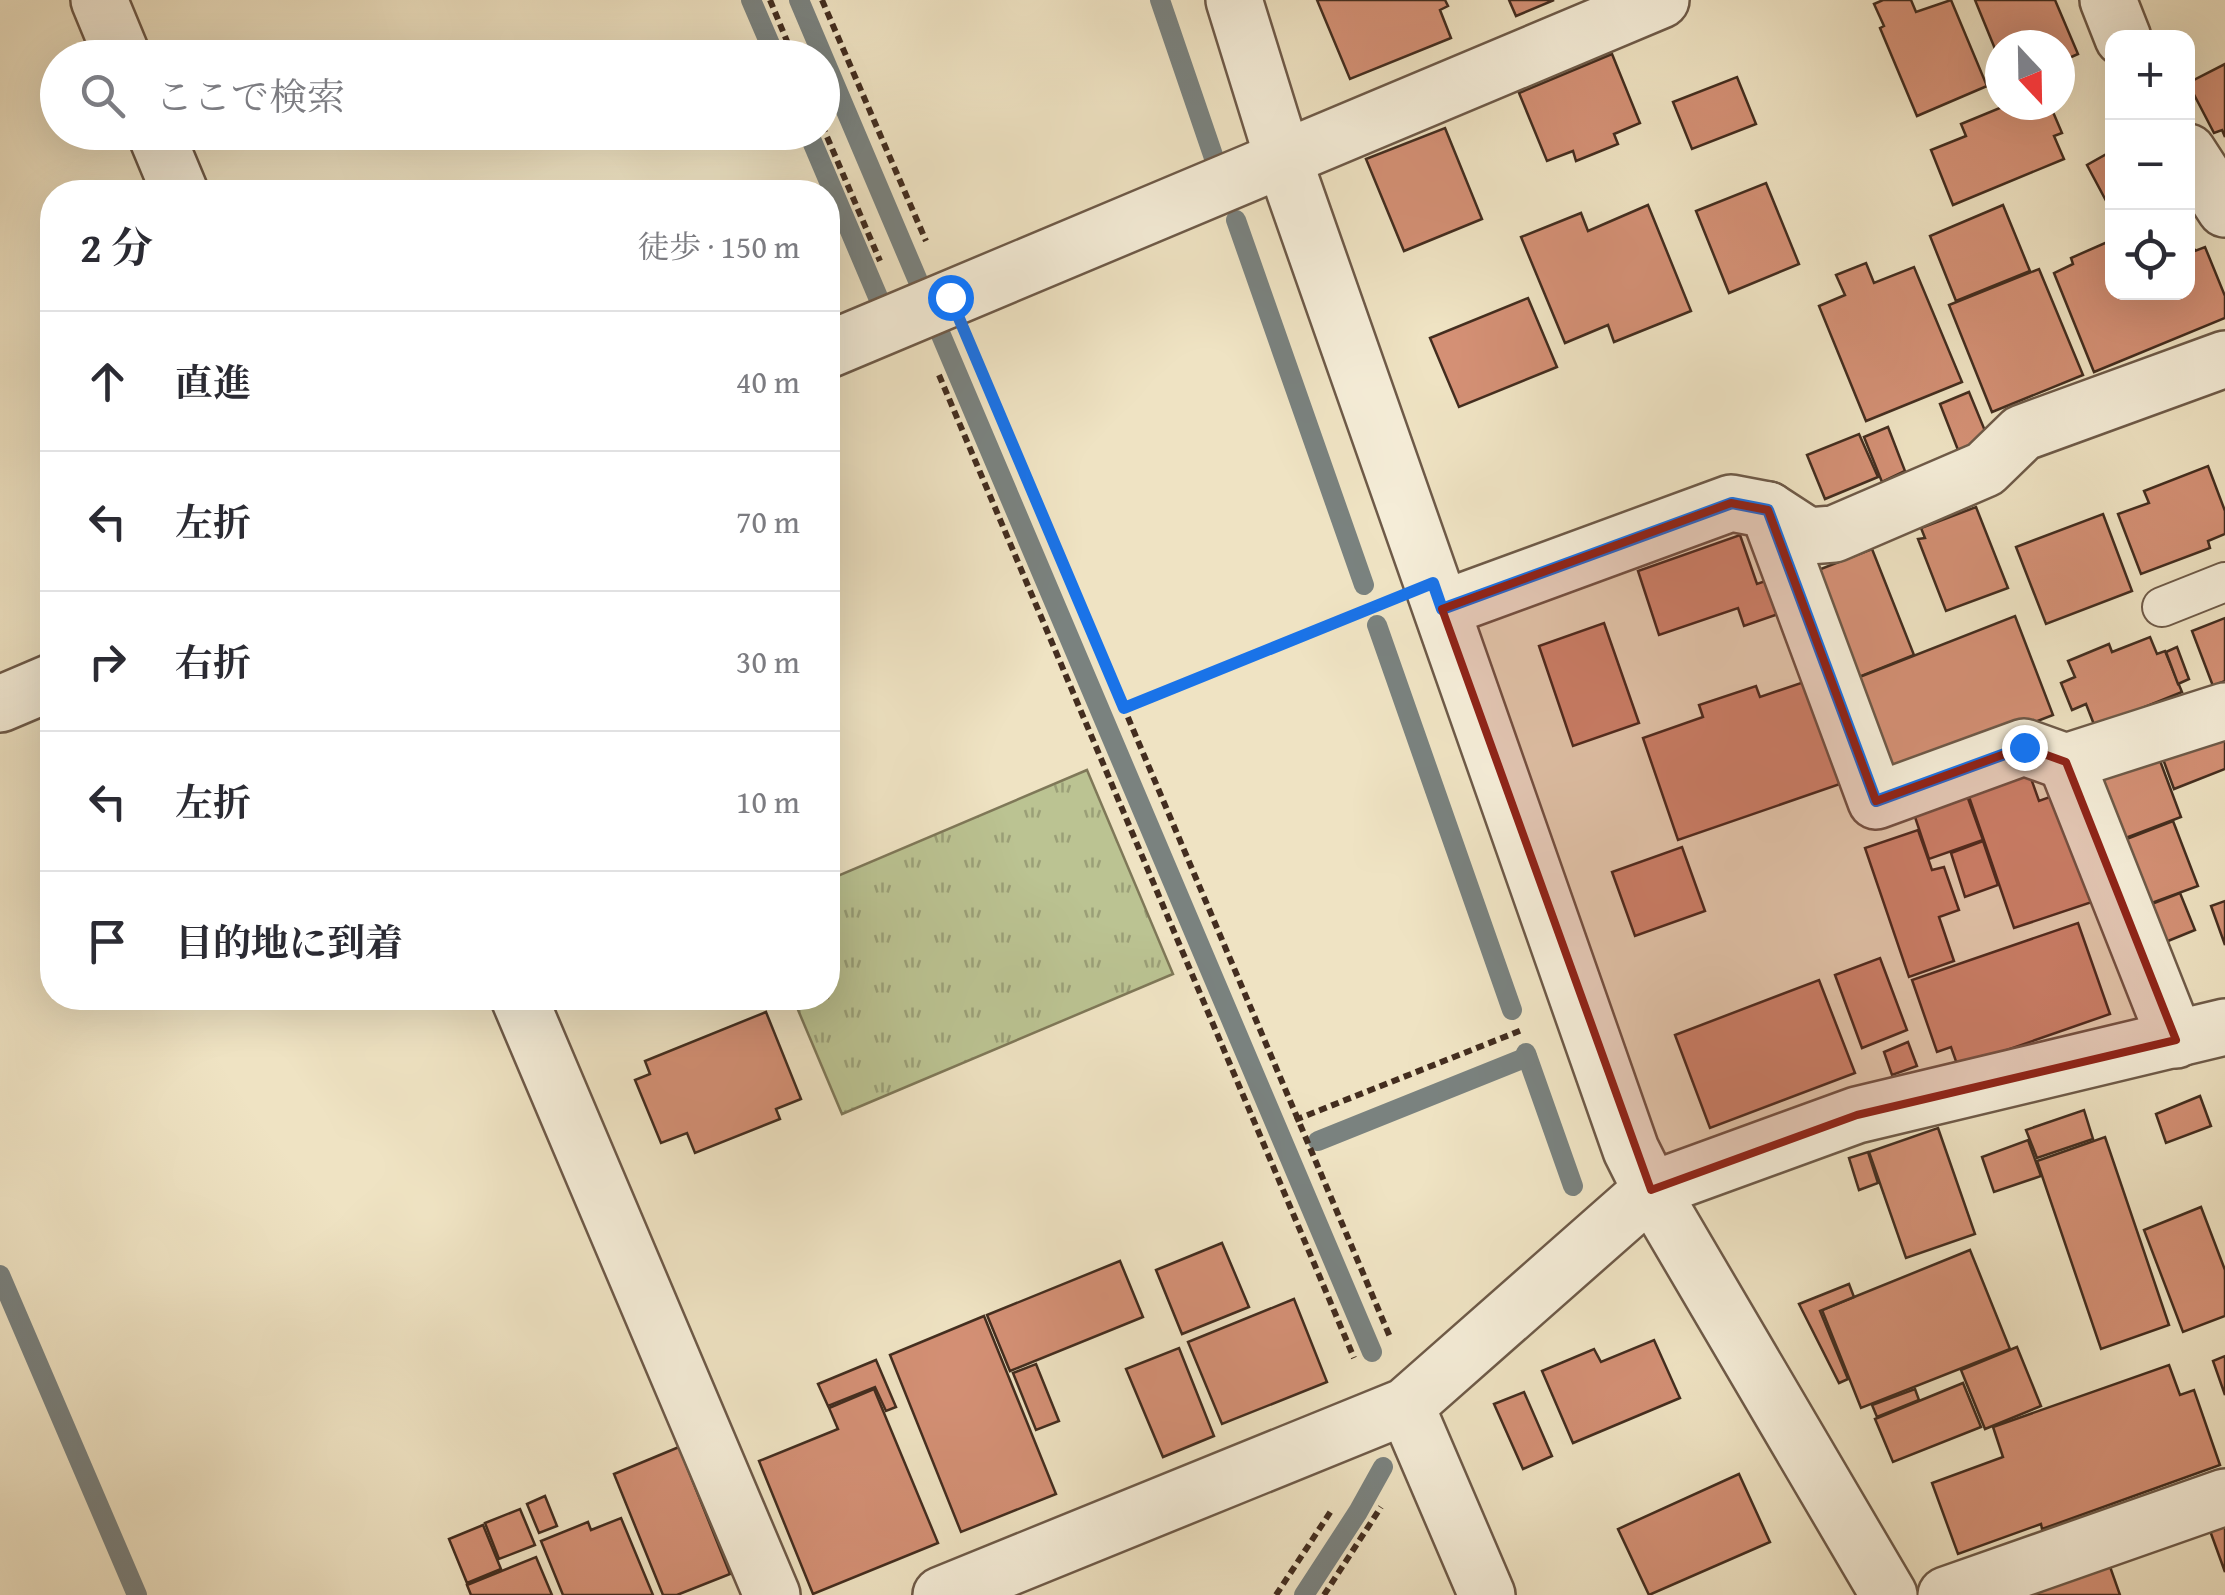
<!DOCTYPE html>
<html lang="ja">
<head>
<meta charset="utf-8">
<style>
	body { margin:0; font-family:"Gentium Book Plus","Noto Serif JP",serif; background:#f7f7f7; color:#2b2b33 }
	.controls { position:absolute; right:30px; top:30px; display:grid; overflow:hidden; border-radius:20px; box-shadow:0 10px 40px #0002 }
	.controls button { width:90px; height:90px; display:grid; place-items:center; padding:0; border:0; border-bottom:2px solid #e1e1e2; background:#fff; color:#2b2b33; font:50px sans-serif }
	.compass { position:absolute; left:1985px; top:30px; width:90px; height:90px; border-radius:50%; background:#fff; box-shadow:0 10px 40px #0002; rotate:158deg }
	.stop { position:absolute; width:30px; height:30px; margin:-22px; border:8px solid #1a73e8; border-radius:50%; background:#fff }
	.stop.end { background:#1a73e8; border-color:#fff; box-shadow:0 2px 10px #0008 }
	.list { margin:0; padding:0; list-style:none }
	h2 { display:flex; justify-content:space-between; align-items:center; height:130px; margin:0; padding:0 40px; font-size:42px }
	h2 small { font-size:32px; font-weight:400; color:#7c7c81 }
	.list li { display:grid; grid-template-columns:65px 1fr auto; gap:30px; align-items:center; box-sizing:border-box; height:140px; padding:0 40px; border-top:2px solid #e1e1e2 }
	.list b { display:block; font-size:38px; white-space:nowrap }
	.list em { font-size:32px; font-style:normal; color:#7c7c81 }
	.icon { flex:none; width:55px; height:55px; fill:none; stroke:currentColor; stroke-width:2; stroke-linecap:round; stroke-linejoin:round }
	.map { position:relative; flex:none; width:2225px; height:1595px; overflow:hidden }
	.search { position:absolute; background:#fff; box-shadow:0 10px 40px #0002; left:40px; top:40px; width:800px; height:110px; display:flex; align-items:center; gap:25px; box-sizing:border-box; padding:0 35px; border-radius:55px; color:#7c7c81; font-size:38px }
	.panel { position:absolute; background:#fff; box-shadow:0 10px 40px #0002; left:40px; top:180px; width:800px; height:830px; border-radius:40px }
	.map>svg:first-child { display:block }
</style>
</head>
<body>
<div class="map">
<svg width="2225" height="1595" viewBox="0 0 2225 1595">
	<defs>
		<pattern id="grass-tufts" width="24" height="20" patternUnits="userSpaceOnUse" patternTransform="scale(2.5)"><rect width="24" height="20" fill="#bbc392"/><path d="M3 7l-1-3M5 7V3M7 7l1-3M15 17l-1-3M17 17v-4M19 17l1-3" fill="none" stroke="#9a9f77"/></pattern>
	</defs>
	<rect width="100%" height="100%" fill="#efe3c3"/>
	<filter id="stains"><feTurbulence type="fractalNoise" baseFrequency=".002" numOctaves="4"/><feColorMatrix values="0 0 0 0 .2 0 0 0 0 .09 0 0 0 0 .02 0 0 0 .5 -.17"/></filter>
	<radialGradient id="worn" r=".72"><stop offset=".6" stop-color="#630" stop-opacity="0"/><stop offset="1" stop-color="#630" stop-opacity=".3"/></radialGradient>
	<!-- grass -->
	<path fill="url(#grass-tufts)" stroke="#7f7858" stroke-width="2.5" d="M1087,770L1173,974L842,1114L793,998H828V880Z"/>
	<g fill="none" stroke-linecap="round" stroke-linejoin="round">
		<!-- stream -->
		<g stroke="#7a827f" stroke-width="20">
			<path d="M751,0L776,58"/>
			<path d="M799,0L1372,1352"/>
			<path d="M1160,0L1214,158"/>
			<path d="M808,132L878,297"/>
			<path d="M1236,220L1364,585"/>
			<path d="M1377,625L1512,1010"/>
			<path d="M1526,1053L1573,1186"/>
			<path d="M1318,1141L1527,1057"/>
			<path d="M0,1275L137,1595"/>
			<path d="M1304,1595L1358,1512L1383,1467"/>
		</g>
	</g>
	<!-- building -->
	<g fill="#d49075" stroke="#432d1f" stroke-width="2.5">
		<path d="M1317,0H1445L1448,6L1440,10L1451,38L1350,79Z"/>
		<path d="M1509,0H1554L1516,16Z"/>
		<path d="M1883,0H1911L1916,12L1951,0L1987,86L1917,116L1880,28L1884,26L1874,4Z"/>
		<path d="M1975,0H2055L2078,54L2060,62V45H2000V61Z"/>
		<path d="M1612,54L1640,123L1614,134L1618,144L1576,161L1573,151L1547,161L1519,93Z"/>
		<path d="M2225,64V137L2222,130L2214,133L2188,83Z"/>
		<path d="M1737,77L1756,124L1692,149L1673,102Z"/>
		<path d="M2007,105H2050L2062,133L2054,136L2064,159L1953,205L1931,150L1966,136L1961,124Z"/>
		<path d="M1445,128L1482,219L1404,251L1366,159Z"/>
		<path d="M2112,151V212L2087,165Z"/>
		<path d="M1766,183L1799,264L1729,293L1696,211Z"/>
		<path d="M1648,205L1691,311L1614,342L1608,325L1565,343L1521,237L1581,213L1588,231Z"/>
		<path d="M2003,205L2030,271L1956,301L1930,236Z"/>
		<path d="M2188,234L2195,251L2205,247L2225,296V318L2094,372L2054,273L2073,264L2071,258L2112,240V292H2188Z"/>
		<path d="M1866,263L1874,283L1914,267L1962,382L1866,421L1819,306L1845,295L1836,275Z"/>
		<path d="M2039,269L2083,375L1992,412L1949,305Z"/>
		<path d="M1528,298L1557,367L1459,407L1430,338Z"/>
		<path d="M1969,392L1990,443L1960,455L1940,404Z"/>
		<path d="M1888,427L1905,471L1882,482L1864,437Z"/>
		<path d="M1859,434L1878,477L1825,499L1807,455Z"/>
		<path d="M2208,466L2225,511V534L2208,541L2210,548L2141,574L2118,514L2149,503L2144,491Z"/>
		<path d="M1976,507L2008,588L1946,611L1918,539L1925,538L1921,528Z"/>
		<path d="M2103,514L2132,591L2046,624L2016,547Z"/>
		<path d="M1740,535L1757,584L1774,578L1787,611L1744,626L1738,608L1659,635L1638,571Z"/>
		<path d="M1872,549L1914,655L1849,681L1808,574Z"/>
		<path d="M2015,616L2053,715L1895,776L1857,678Z"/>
		<path d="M2225,618V681L2213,686L2192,631Z"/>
		<path d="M1604,623L1639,723L1573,746L1539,646Z"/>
		<path d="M2150,637L2157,654L2165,651L2182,692L2095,727L2086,704L2072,710L2061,683L2075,677L2068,661L2109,644L2112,652Z"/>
		<path d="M2177,647L2189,679L2178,684L2166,652Z"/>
		<path d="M1804,682L1840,784L1678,840L1643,738L1703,717L1699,705L1756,686L1760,697Z"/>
		<path d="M2225,735V769L2174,789L2163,759Z"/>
		<path d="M2159,758L2181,817L2123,839L2101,780Z"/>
		<path d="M2027,767L2039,801L2058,794L2095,901L2014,928L1966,788Z"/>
		<path d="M1965,790L1983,840L1929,859L1912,808Z"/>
		<path d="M2173,821L2198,886L2149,904L2124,840Z"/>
		<path d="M1918,830L1932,870L1944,867L1959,910L1939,917L1954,961L1909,977L1865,848Z"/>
		<path d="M1983,841L1998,885L1965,897L1951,853Z"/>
		<path d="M1682,847L1705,911L1635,936L1612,872Z"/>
		<path d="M2180,893L2195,930L2163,943L2149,905Z"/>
		<path d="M2225,901V945L2211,906Z"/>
		<path d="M2078,923L2110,1014L1958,1067L1951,1047L1937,1052L1912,980Z"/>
		<path d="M1880,958L1907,1030L1862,1048L1835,975Z"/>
		<path d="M1819,980L1855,1073L1710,1128L1675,1035Z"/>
		<path d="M766,1012L801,1099L776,1109L780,1119L695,1153L687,1133L661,1143L635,1080L650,1074L645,1061Z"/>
		<path d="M1908,1042L1917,1066L1892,1075L1884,1052Z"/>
		<path d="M2200,1096L2211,1126L2166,1143L2156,1114Z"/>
		<path d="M2084,1110L2093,1139L2037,1158L2026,1130Z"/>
		<path d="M1938,1128L1975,1234L1906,1258L1869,1152Z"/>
		<path d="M2105,1137L2169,1325L2101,1349L2037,1161Z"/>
		<path d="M2028,1140L2041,1176L1994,1192L1982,1157Z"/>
		<path d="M1868,1152L1878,1183L1859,1190L1849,1158Z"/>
		<path d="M2201,1207L2225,1270V1316L2183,1332L2144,1230Z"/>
		<path d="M1222,1243L1249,1307L1182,1334L1156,1270Z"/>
		<path d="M1970,1250L2010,1349L1861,1408L1822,1310Z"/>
		<path d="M1120,1261L1143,1317L1010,1371L987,1315Z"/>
		<path d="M1849,1284L1854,1297L1820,1311L1848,1379L1839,1383L1799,1304Z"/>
		<path d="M1294,1299L1327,1382L1222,1424L1188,1342Z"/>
		<path d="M984,1316L1056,1494L961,1532L890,1355Z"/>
		<path d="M1654,1340L1680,1398L1573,1443L1542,1371L1594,1349L1601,1362Z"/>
		<path d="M2017,1347L2041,1406L1985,1429L1961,1370Z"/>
		<path d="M1179,1348L1214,1436L1163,1457L1126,1369Z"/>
		<path d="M2225,1356V1395L2213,1361Z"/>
		<path d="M876,1360L896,1407L886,1411L875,1387L828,1406L818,1384Z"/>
		<path d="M1036,1364L1059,1421L1036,1430L1013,1373Z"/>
		<path d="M2169,1365L2180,1395L2194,1390L2220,1465L2042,1529L2041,1524L1958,1554L1932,1483L2003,1457L1993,1427Z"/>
		<path d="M1963,1383L1981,1427L1893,1462L1875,1419Z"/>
		<path d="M874,1389L938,1543L813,1594L759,1461L838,1429L829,1408Z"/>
		<path d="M1915,1389L1919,1400L1877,1417L1872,1405Z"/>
		<path d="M1524,1392L1552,1456L1523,1469L1494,1404Z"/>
		<path d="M679,1447L730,1574L677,1595H663L614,1474Z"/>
		<path d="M1739,1474L1770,1542L1649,1595L1618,1529Z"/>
		<path d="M545,1496L557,1526L539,1533L527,1504Z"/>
		<path d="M520,1509L535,1545L499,1559L485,1523Z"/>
		<path d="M621,1518L653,1595H563L541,1541L588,1522L591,1530Z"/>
		<path d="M2225,1522V1572L2209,1528Z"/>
		<path d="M483,1525L501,1569L467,1583L449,1539Z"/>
		<path d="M536,1557L552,1595H471L467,1585Z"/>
		<path d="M2108,1561L2120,1595H2014Z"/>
	</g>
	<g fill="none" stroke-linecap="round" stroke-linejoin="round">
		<defs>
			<path id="service" d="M2162,607L2225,582"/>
			<g id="minor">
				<path d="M99,0L123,58"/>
				<path d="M2108,0L2123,38"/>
				<path d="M155,132L180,192"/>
				<path d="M2188,152L2225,209"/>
				<path d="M828,350L1661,0"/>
				<path d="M1768,510L1876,801L2024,747L2066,762L2225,711"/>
				<path d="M1442,609L1731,503L1768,510L1808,536L1834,534L1985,469L2022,433L2225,359"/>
				<path d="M0,704L52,682"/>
				<path d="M2066,762L2176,1040"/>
				<path d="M519,998L772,1595"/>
				<path d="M1406,1406L1487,1595"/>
				<path d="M941,1595L1406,1406L1651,1190L1857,1115L2225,1027"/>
				<path d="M1946,1595L2225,1497"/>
			</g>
			<path id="tertiary" d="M1234,0L1283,158L1631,1150L1651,1190L1889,1595"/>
		</defs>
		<!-- service casing -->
		<use href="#service" stroke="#6e5a48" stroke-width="42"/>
		<!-- minor casing -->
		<use href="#minor" stroke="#6e5a48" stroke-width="60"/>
		<!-- tertiary casing -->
		<use href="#tertiary" stroke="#6e5a48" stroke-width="60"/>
		<!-- path -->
		<g stroke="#432d1f" stroke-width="6" stroke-dasharray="8 5" stroke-linecap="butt">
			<path d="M770,0L794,58"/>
			<path d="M822,0L926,241"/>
			<path d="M822,125L880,261"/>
			<path d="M976,358L1390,1337"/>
			<path d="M939,375L1354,1358"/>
			<path d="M1124,708L1373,607"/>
			<path d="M1295,1120L1522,1030"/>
			<path d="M1276,1595L1333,1508"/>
			<path d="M1324,1595L1381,1507"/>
		</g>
		<!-- service -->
		<use href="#service" stroke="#f5edd8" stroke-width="38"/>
		<!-- minor -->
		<use href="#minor" stroke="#f5edd8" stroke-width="55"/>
		<!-- tertiary -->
		<use href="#tertiary" stroke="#f5edd8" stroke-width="55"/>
	</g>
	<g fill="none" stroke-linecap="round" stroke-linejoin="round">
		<!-- route -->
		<path stroke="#1a73e8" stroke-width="12" d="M950,297L1124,708L1433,583L1442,609L1732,503L1768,510L1876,801L2024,747"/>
	</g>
	<!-- marked area -->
	<path fill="#8f2418" fill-opacity="0.2" stroke="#8f2418" stroke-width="8" stroke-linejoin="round" d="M1731,503L1768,510L1876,801L2024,747L2066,762L2176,1040L1857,1115L1651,1190L1442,609Z"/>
	<rect width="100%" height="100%" filter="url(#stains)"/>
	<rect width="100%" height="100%" fill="url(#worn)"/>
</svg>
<div class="controls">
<button>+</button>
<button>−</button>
<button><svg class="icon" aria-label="locate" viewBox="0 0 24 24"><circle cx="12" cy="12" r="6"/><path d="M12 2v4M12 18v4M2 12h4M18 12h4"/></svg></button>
</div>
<svg class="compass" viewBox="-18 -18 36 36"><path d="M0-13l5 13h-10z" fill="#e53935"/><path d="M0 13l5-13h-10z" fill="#7c7c81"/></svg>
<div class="stop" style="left:950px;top:297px"></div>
<div class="stop end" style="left:2024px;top:747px"></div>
<div class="search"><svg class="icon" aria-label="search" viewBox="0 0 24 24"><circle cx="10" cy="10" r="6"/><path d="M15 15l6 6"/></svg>ここで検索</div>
<section class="panel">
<h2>2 分<small>徒歩 · 150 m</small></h2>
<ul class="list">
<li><svg class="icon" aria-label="ahead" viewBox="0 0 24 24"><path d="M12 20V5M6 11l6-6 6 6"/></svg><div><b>直進</b></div><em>40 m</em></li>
<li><svg class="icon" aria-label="left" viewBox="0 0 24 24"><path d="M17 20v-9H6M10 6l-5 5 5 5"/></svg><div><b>左折</b></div><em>70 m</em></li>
<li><svg class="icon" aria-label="right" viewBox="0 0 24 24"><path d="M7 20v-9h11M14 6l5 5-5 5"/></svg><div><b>右折</b></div><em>30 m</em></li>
<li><svg class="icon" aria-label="left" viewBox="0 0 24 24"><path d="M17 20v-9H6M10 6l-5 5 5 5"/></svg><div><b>左折</b></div><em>10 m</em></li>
<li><svg class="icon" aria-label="arrive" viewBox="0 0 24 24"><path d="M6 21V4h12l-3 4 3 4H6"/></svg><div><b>目的地に到着</b></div></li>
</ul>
</section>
</div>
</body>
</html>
